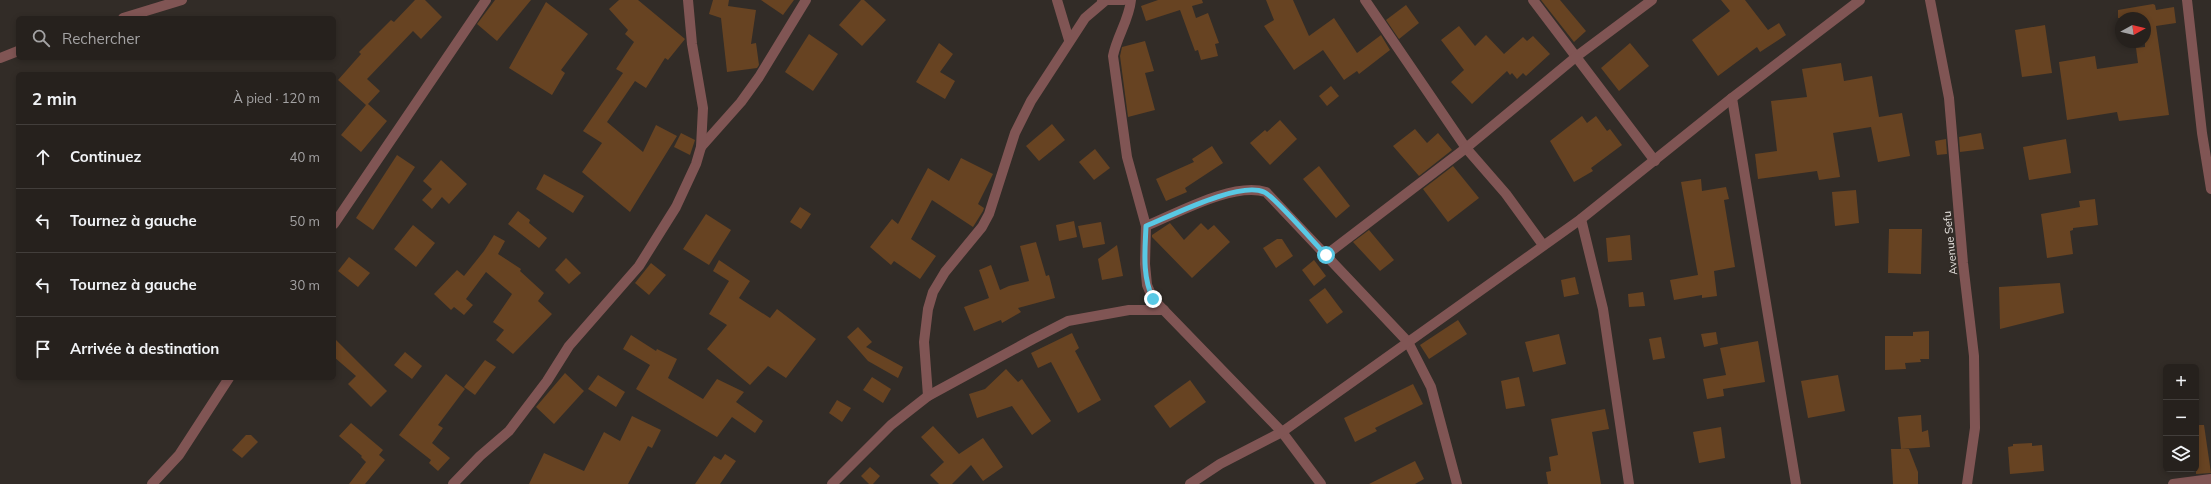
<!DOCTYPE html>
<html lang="fr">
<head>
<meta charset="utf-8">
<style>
	body { margin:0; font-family:Mulish,sans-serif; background:#322e2a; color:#f1f3f6 }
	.controls { position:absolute; right:12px; bottom:12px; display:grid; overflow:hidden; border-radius:6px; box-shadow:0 2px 6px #0003 }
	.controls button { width:36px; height:36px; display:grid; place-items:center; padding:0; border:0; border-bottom:1px solid #423e3b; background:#26211d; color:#f1f3f6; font:20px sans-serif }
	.compass { position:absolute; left:2115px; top:12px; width:36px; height:36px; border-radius:50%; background:#26211d; box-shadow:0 2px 6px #0003; rotate:82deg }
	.stop { position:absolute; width:12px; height:12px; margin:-9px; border:3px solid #59c8e4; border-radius:50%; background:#fff }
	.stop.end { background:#59c8e4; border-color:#fff; box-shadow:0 1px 4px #0008 }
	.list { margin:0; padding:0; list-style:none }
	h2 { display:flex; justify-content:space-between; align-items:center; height:52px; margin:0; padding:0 16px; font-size:17px }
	h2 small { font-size:13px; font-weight:400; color:#a4a3a4 }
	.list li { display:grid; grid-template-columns:26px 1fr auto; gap:12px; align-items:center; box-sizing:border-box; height:64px; padding:0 16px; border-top:1px solid #423e3b }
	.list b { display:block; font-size:15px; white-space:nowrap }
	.list em { font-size:13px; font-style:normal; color:#a4a3a4 }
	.icon { flex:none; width:22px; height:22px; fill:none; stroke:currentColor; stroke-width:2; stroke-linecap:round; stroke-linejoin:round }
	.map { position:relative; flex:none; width:2211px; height:484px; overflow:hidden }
	.search { position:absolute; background:#26211d; box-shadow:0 2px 6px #0003; left:16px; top:16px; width:320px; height:44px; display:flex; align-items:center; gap:10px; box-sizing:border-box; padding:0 14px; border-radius:6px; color:#a4a3a4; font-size:15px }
	.panel { position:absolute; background:#26211d; box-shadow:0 2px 6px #0003; left:16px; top:72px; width:320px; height:308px; border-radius:6px }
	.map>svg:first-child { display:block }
</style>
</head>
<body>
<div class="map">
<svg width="2211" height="484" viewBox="0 0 2211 484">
	<rect width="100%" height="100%" fill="#322c27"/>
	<!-- building -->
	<g fill="#674322">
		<path d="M415,0H425L442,17L421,39L413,31L367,79L380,91L368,104L387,121L361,152L341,135L366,105L338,80L361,54L359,52L391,20L394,22Z"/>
		<path d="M495,0H531L497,41L477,24Z"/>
		<path d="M619,0H638L685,39L668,60L665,58L646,88L635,81L607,122L643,152L656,125L677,136L630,212L582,172L602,143L583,131L623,73L616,69L634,42L625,34L628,30L609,9Z"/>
		<path d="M713,0H729L728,6L756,10L751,44L756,43L759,65L757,68L727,72L721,18L709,14Z"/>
		<path d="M761,0H794L783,15Z"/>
		<path d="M861,0H864L886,20L862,46L839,25Z"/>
		<path d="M1158,0H1202L1203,3L1192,6L1196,18L1208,13L1219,43L1215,44L1218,56L1201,60L1198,50L1195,51L1180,10L1146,21L1141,6Z"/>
		<path d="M1266,0H1293L1309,36L1334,18L1357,53L1381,35L1390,50L1359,74L1357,71L1344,80L1323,50L1294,70L1264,26L1274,20Z"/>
		<path d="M1541,0H1560L1586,31L1574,42Z"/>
		<path d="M1721,0H1745L1768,30L1779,23L1786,35L1760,52L1757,47L1718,76L1692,40L1730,11Z"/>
		<path d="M546,2L588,34L561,70L565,73L552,95L509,68Z"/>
		<path d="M2153,4L2155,5L2156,10L2174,7L2176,23L2156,26L2169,115L2119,121L2117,112L2067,120L2059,62L2095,56L2097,69L2138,63L2136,48L2145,47V18H2118V10Z"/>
		<path d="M1406,5L1419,23L1399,39L1386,20Z"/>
		<path d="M2045,25L2052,73L2022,77L2015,30Z"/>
		<path d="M1459,26L1475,46L1486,35L1504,54L1523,37L1527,41L1533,36L1550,54L1526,76L1523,73L1517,79L1512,73L1510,75L1507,71L1472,104L1451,82L1464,70L1441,40Z"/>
		<path d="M809,34L838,54L813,91L785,72Z"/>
		<path d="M1145,41L1154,71L1145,73L1155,110L1128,117L1120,56L1122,47Z"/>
		<path d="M939,43L953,54L940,72L955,81L945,99L916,82Z"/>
		<path d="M1630,43L1649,66L1619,91L1601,68Z"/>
		<path d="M1841,63L1844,81L1872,76L1879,117L1902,113L1910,156L1878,162L1871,127L1833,133L1840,177L1819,180L1817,171L1758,179L1755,154L1777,151L1771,101L1807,97L1802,69Z"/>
		<path d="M1331,86L1339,96L1327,106L1319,96Z"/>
		<path d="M1582,116L1587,123L1596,116L1607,131L1610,129L1622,145L1591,168L1593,171L1574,182L1550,141Z"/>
		<path d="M1280,120L1297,139L1270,165L1250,143L1265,130L1267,132Z"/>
		<path d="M1052,124L1065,140L1039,161L1026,146Z"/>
		<path d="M1415,129L1427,143L1438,133L1452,150L1419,176L1393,146Z"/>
		<path d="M681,133L695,140L690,155L674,147Z"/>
		<path d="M1981,133L1984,149L1960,152L1959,137Z"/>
		<path d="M1946,139L1947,154L1937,155L1935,141Z"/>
		<path d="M2066,139L2071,173L2029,180L2023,147Z"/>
		<path d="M1212,146L1223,163L1185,188L1187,192L1166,201L1156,179L1194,162L1192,159Z"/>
		<path d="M1095,149L1110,168L1094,180L1079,162Z"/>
		<path d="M397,155L415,167L373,230L356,218Z"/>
		<path d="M961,158L993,174L978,204L984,208L983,211L973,227L932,200L911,239L936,256L920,279L894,261L891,265L870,247L892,219L898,224L928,168L949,181Z"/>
		<path d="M441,160L467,184L449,204L442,197L432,209L422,200L432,189L423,181Z"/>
		<path d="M1319,166L1350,206L1336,218L1303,179Z"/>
		<path d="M1453,166L1479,198L1448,222L1423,189Z"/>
		<path d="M544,174L584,196L573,213L536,189Z"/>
		<path d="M1701,179L1702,191L1726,187L1729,199L1724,200L1735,267L1714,271L1717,296L1702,298V295L1674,300L1670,280L1698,275L1681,182Z"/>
		<path d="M1856,190L1859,223L1835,226L1832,192Z"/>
		<path d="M2095,199L2098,225L2073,228V230L2070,231L2073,254L2047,258L2041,214L2080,207L2079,201Z"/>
		<path d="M800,207L811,214L801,229L790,222Z"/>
		<path d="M518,211L530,220L529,223L547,238L539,248L508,224Z"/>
		<path d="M706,214L731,230L709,265L683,249Z"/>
		<path d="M1074,221L1077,237L1059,241L1056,225Z"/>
		<path d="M1101,222L1105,244L1083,248L1078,226Z"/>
		<path d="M1170,223L1184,240L1201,223L1208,230L1214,225L1230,242L1192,278L1152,237V235Z"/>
		<path d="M413,225L435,243L416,267L394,249Z"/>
		<path d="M1889,229H1922L1921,274L1888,273Z"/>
		<path d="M1369,230L1394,260L1380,271L1353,242Z"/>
		<path d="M494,235L505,241L498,254L521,269L520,271L544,293L538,301L552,314L513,354L496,340L504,330L493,322L512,294L486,272L466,299L473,305L464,315L454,307L451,310L434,294L457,270L464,276L484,251Z"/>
		<path d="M1630,235L1632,260L1608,262L1606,238Z"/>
		<path d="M1277,239H1282L1293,256L1276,268L1263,248Z"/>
		<path d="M1036,242L1046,276L1049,275L1055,298L1018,308L1021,312L1002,323L1001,320L974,331L964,307L989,298L979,270L991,265L1000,290L1009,286L1029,281L1020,246Z"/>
		<path d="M1117,245L1123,276L1102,280L1098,259Z"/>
		<path d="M349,257L370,273L358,287L338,271Z"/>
		<path d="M566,258L581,273L569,284L555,270Z"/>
		<path d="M719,260L750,281L739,298L770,318L777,309L816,339L786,378L768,366L750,385L707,349L727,325L709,314L729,281L713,271Z"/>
		<path d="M1314,260L1326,276L1314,286L1302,270Z"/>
		<path d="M651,263L666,275L649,295L635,283Z"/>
		<path d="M1575,277L1579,294L1564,297L1561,280Z"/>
		<path d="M2060,283L2064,313L2000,329L1999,287Z"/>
		<path d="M1325,288L1343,312L1327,324L1309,300Z"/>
		<path d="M1643,292L1645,306L1629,307L1628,294Z"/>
		<path d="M1458,320L1467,334L1429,359L1420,345Z"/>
		<path d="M858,327L872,342L866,347L903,367L898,378L868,361L847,337Z"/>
		<path d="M1929,331V359H1920L1921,362L1905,363L1906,369L1885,370V336H1913V332Z"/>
		<path d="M1716,332L1718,344L1704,347L1701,334Z"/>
		<path d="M1072,333L1079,348L1075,351L1101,400L1078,413L1051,362L1038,368L1031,353Z"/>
		<path d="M1559,334L1566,364L1533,372L1525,342Z"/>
		<path d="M631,335L656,351L657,349L677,359L668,378L703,399L717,379L744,392L736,402L763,421L755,433L732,417L717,437L636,389L650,365L623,349Z"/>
		<path d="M1661,337L1665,358L1653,360L1649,339Z"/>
		<path d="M334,338L387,391L371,407L348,384L356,376L334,357Z"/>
		<path d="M1758,341L1765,382L1723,389L1724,396L1707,399L1703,379L1726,375L1720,348Z"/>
		<path d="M405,352L422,366L412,379L394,365Z"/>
		<path d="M485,360L496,367L475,395L464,387Z"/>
		<path d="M1006,369L1018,382L1022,379L1051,421L1032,435L1012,406L977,418L969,394L985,389Z"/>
		<path d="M565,373L584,391L554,424L536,407Z"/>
		<path d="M446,374L465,389L438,425L443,428L432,443L450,458L438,471L429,463L431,460L399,435Z"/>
		<path d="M598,375L625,392L616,407L588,389Z"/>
		<path d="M1838,375L1845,411L1808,418L1801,381Z"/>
		<path d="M872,377L891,389L883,403L863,390Z"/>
		<path d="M1519,377L1525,406L1506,409L1501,381Z"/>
		<path d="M1190,380L1206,402L1170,428L1154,406Z"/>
		<path d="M1413,384L1423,404L1375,428L1377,431L1355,442L1344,418Z"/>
		<path d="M837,400L851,408L842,422L829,413Z"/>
		<path d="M1605,409L1609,429L1592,432L1601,484H1548L1546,472L1551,471L1549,457L1558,455L1551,419Z"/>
		<path d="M1921,415L1922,432L1928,430L1930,447L1901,449L1898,417Z"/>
		<path d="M632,416L661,430L652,448L648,446L628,484H529L544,453L584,471L604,432L620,441Z"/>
		<path d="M351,423L383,450L379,455L385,460L365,484H349L366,462L361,457L362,456L339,436Z"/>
		<path d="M2196,425H2204L2211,473L2196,474Z"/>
		<path d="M933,426L959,454L983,438L1003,467L983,481L971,465L952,484H939L930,475L944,462L921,437Z"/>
		<path d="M1721,427L1725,458L1699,463L1693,432Z"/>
		<path d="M246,435H251L258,442L242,458L232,450Z"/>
		<path d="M2032,443V446L2042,445L2044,471L2010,474L2008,447L2013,446V444Z"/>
		<path d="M1891,449H1909L1918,472V484H1893Z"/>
		<path d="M725,454L736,461L720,484H695L714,456L721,460Z"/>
		<path d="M1415,461L1424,479L1415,484H1369Z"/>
		<path d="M870,467L880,476L873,484H869L861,476Z"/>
	</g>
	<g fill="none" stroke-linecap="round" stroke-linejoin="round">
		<!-- minor -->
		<g stroke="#805554" stroke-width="10">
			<path d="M1057,0L1069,40"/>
			<path d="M1102,0H1124"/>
			<path d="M1131,0C1129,20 1117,36 1113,56L1127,157L1146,226L1145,264L1147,285L1153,299L1282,432L1321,484"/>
			<path d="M1365,0L1466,148L1506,194L1543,245"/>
			<path d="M1533,0L1655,161"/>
			<path d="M1930,0L1949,98L1963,263L1974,356L1975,428L1967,484"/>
			<path d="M2187,0L2202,133L2211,189"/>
			<path d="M123,18L182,0"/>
			<path d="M0,58L18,51"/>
			<path d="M1732,98L1796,484"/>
			<path d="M701,147L741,102L759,77L806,0"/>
			<path d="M1581,219L1603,309L1629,484"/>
			<path d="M334,224L486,0"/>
			<path d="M1146,226C1178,213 1232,182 1266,192L1408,342L1431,387L1457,484"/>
			<path d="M1326,255L1466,148L1577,56L1652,0"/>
			<path d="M928,396L924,342L928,309L933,292L945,272L982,227L989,214L1015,133L1031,101L1085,18L1105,1"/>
			<path d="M152,484L179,455L229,378"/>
			<path d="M453,484L480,456L509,431L547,381L569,346L639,266L676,207L696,164L701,147L703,108L692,44L688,0"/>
			<path d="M832,484L891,425L928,396L1033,339L1068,321L1129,310H1164"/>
			<path d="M1190,484L1220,464L1282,432L1581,219L1732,98L1860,0"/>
			<path d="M2173,484L2211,479"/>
		</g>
	</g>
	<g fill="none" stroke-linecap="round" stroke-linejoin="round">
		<!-- route -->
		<path stroke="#59c8e4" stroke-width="5" d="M1153,299C1142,276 1145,251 1146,226C1171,216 1239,181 1264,192C1274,196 1315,244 1326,255"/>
	</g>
	<g text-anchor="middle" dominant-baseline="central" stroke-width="3.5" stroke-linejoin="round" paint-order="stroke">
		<!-- street labels -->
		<g font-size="11" fill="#e5e1dd" stroke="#322c27">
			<text transform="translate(1950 243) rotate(-96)">Avenue Sefu</text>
		</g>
	</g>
</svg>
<div class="controls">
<button>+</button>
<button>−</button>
<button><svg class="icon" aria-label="layers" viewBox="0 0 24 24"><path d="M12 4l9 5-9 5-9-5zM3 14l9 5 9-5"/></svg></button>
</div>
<svg class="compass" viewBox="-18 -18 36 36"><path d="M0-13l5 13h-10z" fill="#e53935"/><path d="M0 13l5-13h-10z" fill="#a4a3a4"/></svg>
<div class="stop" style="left:1326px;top:255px"></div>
<div class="stop end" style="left:1153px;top:299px"></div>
<div class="search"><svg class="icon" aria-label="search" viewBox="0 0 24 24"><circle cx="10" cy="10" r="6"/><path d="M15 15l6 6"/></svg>Rechercher</div>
<section class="panel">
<h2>2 min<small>À pied · 120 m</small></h2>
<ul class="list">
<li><svg class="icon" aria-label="ahead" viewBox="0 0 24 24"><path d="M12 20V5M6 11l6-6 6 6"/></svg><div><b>Continuez</b></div><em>40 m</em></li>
<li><svg class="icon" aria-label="left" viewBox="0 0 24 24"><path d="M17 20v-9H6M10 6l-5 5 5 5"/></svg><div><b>Tournez à gauche</b></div><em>50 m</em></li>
<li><svg class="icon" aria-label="left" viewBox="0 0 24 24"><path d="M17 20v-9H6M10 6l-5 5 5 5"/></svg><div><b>Tournez à gauche</b></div><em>30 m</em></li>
<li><svg class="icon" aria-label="arrive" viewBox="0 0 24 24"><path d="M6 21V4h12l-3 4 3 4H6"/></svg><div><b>Arrivée à destination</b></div></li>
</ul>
</section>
</div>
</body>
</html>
